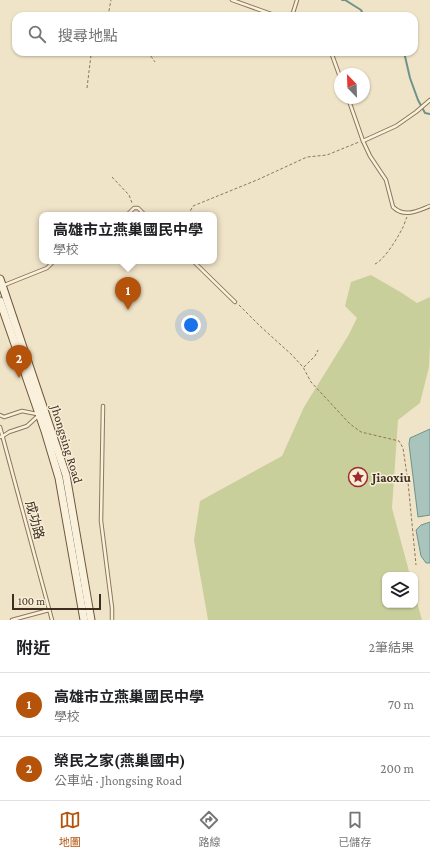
<!DOCTYPE html>
<html lang="zh-TW">
<head>
<meta charset="utf-8">
<style>
	body { margin:0; font-family:"Crimson Pro","Noto Sans TC",serif; background:#f2f2f2; color:#202124 }
	.controls { position:absolute; right:12px; bottom:12px; display:grid; overflow:hidden; border-radius:8px; box-shadow:0 1px 3px #0004 }
	.controls button { width:36px; height:36px; display:grid; place-items:center; padding:0; border:0; border-bottom:1px solid #e0e0e0; background:#fff; color:#202124; font:20px sans-serif }
	.compass { position:absolute; left:334px; top:68px; width:36px; height:36px; border-radius:50%; background:#fff; box-shadow:0 1px 3px #0004; rotate:337deg }
	.scale { position:absolute; left:12px; bottom:10px; width:89px; box-sizing:border-box; padding-left:4px; border:2px solid #3d2e20; border-top:0; font-size:11px; line-height:14px; white-space:nowrap; color:#3d2e20; -webkit-text-stroke:3px #f7eed8; paint-order:stroke }
	.you { position:absolute; left:191px; top:325px; width:14px; height:14px; margin:-10px; border:3px solid #fff; border-radius:50%; background:#1a73e8; box-shadow:0 0 0 6px #1a73e833 }
	.badge { display:grid; place-items:center; width:26px; height:26px; border-radius:50%; background:#b45309; color:#fff; font-size:13px; font-weight:700 }
	.pin { position:absolute; translate:-50% -33px; filter:drop-shadow(0 1px 2px #0008) }
	.pin::after { content:''; position:absolute; top:21px; width:14px; height:12px; background:inherit; clip-path:polygon(0 0,100% 0,50% 100%) }
	.popup { position:absolute; left:39px; top:212px; width:178px; height:52px; box-sizing:border-box; display:grid; place-content:center; border-radius:8px; background:#fff; filter:drop-shadow(0 1px 3px #0005); font-size:13px; white-space:nowrap; color:#757577 }
	.popup b { font-size:15px; color:#202124 }
	.popup::after { content:''; position:absolute; left:50%; top:100%; margin-left:-8px; border:8px solid transparent; border-top-color:#fff }
	.list { margin:0; padding:0; list-style:none }
	h2 { display:flex; justify-content:space-between; align-items:center; height:52px; margin:0; padding:0 16px; font-size:17px }
	h2 small { font-size:13px; font-weight:400; color:#757577 }
	.list li { display:grid; grid-template-columns:26px 1fr auto; gap:12px; align-items:center; box-sizing:border-box; height:64px; padding:0 16px; border-top:1px solid #e0e0e0 }
	.list b { display:block; font-size:15px; white-space:nowrap }
	.list p { margin:0; font-size:13px; white-space:nowrap; color:#757577 }
	.list em { font-size:13px; font-style:normal; color:#757577 }
	.icon { flex:none; width:22px; height:22px; fill:none; stroke:currentColor; stroke-width:2; stroke-linecap:round; stroke-linejoin:round }
	.map { position:relative; flex:none; width:430px; height:620px; overflow:hidden }
	.search { position:absolute; background:#fff; box-shadow:0 1px 3px #0004; left:12px; right:12px; top:12px; height:44px; display:flex; align-items:center; gap:10px; box-sizing:border-box; padding:0 14px; border-radius:12px; color:#757577; font-size:15px }
	.sheet { height:180px; background:#fff }
	nav { display:flex; justify-content:space-around; align-items:center; box-sizing:border-box; height:56px; border-top:1px solid #e0e0e0; background:#fff; font-size:11px; color:#757577 }
	nav a { display:grid; justify-items:center; gap:2px }
	nav .on { color:#b45309 }
	.map>svg:first-child { display:block }
</style>
</head>
<body>
<div class="map">
<svg width="430" height="620" viewBox="0 0 430 620">
	<rect width="100%" height="100%" fill="#f0e4c8"/>
	<!-- green -->
	<path fill="#c9cf9b" d="M371,275L402,293L417,303L430,297V346L429,367L420,403L398,420L392,508L410,575H385V605H415V595L422,620H208L194,540L200,501L282,456L304,407L348,336L357,318L345,306L351,282Z"/>
	<!-- water -->
	<g fill="#a9c4bc" stroke="#6f938a">
		<path d="M430,429V515L418,517L409,444L410,438Z"/>
		<path d="M430,522V563H426L421,556L416,530L421,525Z"/>
	</g>
	<g fill="none" stroke-linecap="round" stroke-linejoin="round">
		<!-- stream -->
		<g stroke="#6f938a" stroke-width="2">
			<path d="M342,0H345L361,10L364,16"/>
			<path d="M404,52L410,78L418,100L425,113L430,114"/>
		</g>
		<defs>
			<g id="lane">
				<path d="M232,0L277,16"/>
				<path d="M292,16L297,0"/>
				<path d="M331,52L340,77"/>
				<path d="M348,98L363,141L370,156L386,180L393,207C405,218 417,211 430,206"/>
				<path d="M363,141L396,126L416,112L430,100"/>
				<path d="M127,215L134,208H138L145,215"/>
				<path d="M193,261L235,302"/>
				<path d="M2,286L47,268L54,261"/>
				<path d="M103,406L101,521L112,608V620"/>
				<path d="M0,415L4,417L22,411L37,414"/>
				<path d="M0,427L52,620"/>
				<path d="M0,437L3,436L9,432L27,426L39,415"/>
				<path d="M12,620L49,610"/>
			</g>
			<g id="secondary">
				<path d="M0,279L66,475L91,620"/>
				<path d="M0,301L45,431L59,478L84,620"/>
			</g>
		</defs>
		<!-- lane casing -->
		<use href="#lane" stroke="#8d765c" stroke-width="4.5"/>
		<!-- secondary casing -->
		<use href="#secondary" stroke="#6f573f" stroke-width="9"/>
		<!-- path -->
		<g stroke="#8d765c" stroke-width="1" stroke-dasharray="3 2" stroke-linecap="butt">
			<path d="M108,16L111,0"/>
			<path d="M148,52L155,62"/>
			<path d="M87,88L91,55L92,52"/>
			<path d="M112,177L129,195L132,203"/>
			<path d="M188,215L193,206L257,180L307,157L327,155L359,142"/>
			<path d="M375,264C384,260 397,239 402,229C404,226 405,221 407,217"/>
			<path d="M239,305L260,326L292,355L303,367L311,382L350,424L361,432L399,441L403,448L408,482L416,565"/>
			<path d="M304,367L315,356L318,350"/>
		</g>
		<!-- lane -->
		<use href="#lane" stroke="#faf1dc" stroke-width="2.5"/>
		<!-- secondary -->
		<use href="#secondary" stroke="#faf1dc" stroke-width="7"/>
	</g>
	<!-- icons -->
	<defs>
		<symbol id="sight-ring" viewBox="-11 -11 22 22"><circle r="9.5" fill="#f7eed8" stroke="#9e2a2b" stroke-width="1.5"/><path d="M0-6L1.8-2.2L6-1.7L2.9 1.2L3.7 5.4L0 3.3L-3.7 5.4L-2.9 1.2L-6-1.7L-1.8-2.2Z" fill="#9e2a2b"/></symbol>
	</defs>
	<g fill-rule="evenodd">
		<use href="#sight-ring" x="347" y="466" width="22" height="22"/>
	</g>
	<g text-anchor="middle" dominant-baseline="central" stroke-width="3" stroke-linejoin="round" paint-order="stroke">
		<!-- street labels -->
		<g font-size="13" fill="#3d2e20" stroke="#f7eed8">
			<text transform="translate(67 444) rotate(73)">Jhongsing Road</text>
			<text transform="translate(35 520) rotate(75)">成功路</text>
		</g>
		<!-- poi labels -->
		<g font-size="13" font-weight="bold" fill="#3d2e20" stroke="#f7eed8" text-anchor="start">
			<text x="372" y="477">Jiaoxiu</text>
		</g>
	</g>
</svg>
<div class="controls">
<button><svg class="icon" aria-label="layers" viewBox="0 0 24 24"><path d="M12 4l9 5-9 5-9-5zM3 14l9 5 9-5"/></svg></button>
</div>
<svg class="compass" viewBox="-18 -18 36 36"><path d="M0-13l5 13h-10z" fill="#e53935"/><path d="M0 13l5-13h-10z" fill="#757577"/></svg>
<div class="scale">100 m</div>
<div class="you"></div>
<div class="pin badge" style="left:128px;top:310px">1</div>
<div class="popup"><b>高雄市立燕巢國民中學</b>學校</div>
<div class="pin badge" style="left:19px;top:378px">2</div>
<div class="search"><svg class="icon" aria-label="search" viewBox="0 0 24 24"><circle cx="10" cy="10" r="6"/><path d="M15 15l6 6"/></svg>搜尋地點</div>
</div>
<section class="sheet">
<h2>附近<small>2筆結果</small></h2>
<ul class="list">
<li><span class="badge">1</span><div><b>高雄市立燕巢國民中學</b><p>學校</p></div><em>70 m</em></li>
<li><span class="badge">2</span><div><b>榮民之家(燕巢國中)</b><p>公車站 · Jhongsing Road</p></div><em>200 m</em></li>
</ul>
</section>
<nav>
<a class="on"><svg class="icon" aria-label="map" viewBox="0 0 24 24"><path d="M3 6l6-2 6 2 6-2v14l-6 2-6-2-6 2zM9 4v14M15 6v14"/></svg>地圖</a>
<a><svg class="icon" aria-label="directions" viewBox="0 0 24 24"><path d="M12 3l9 9-9 9-9-9zM9 14v-3h6M13 9l2 2-2 2"/></svg>路線</a>
<a><svg class="icon" aria-label="saved" viewBox="0 0 24 24"><path d="M7 4h10v16l-5-4-5 4z"/></svg>已儲存</a>
</nav>
</body>
</html>
